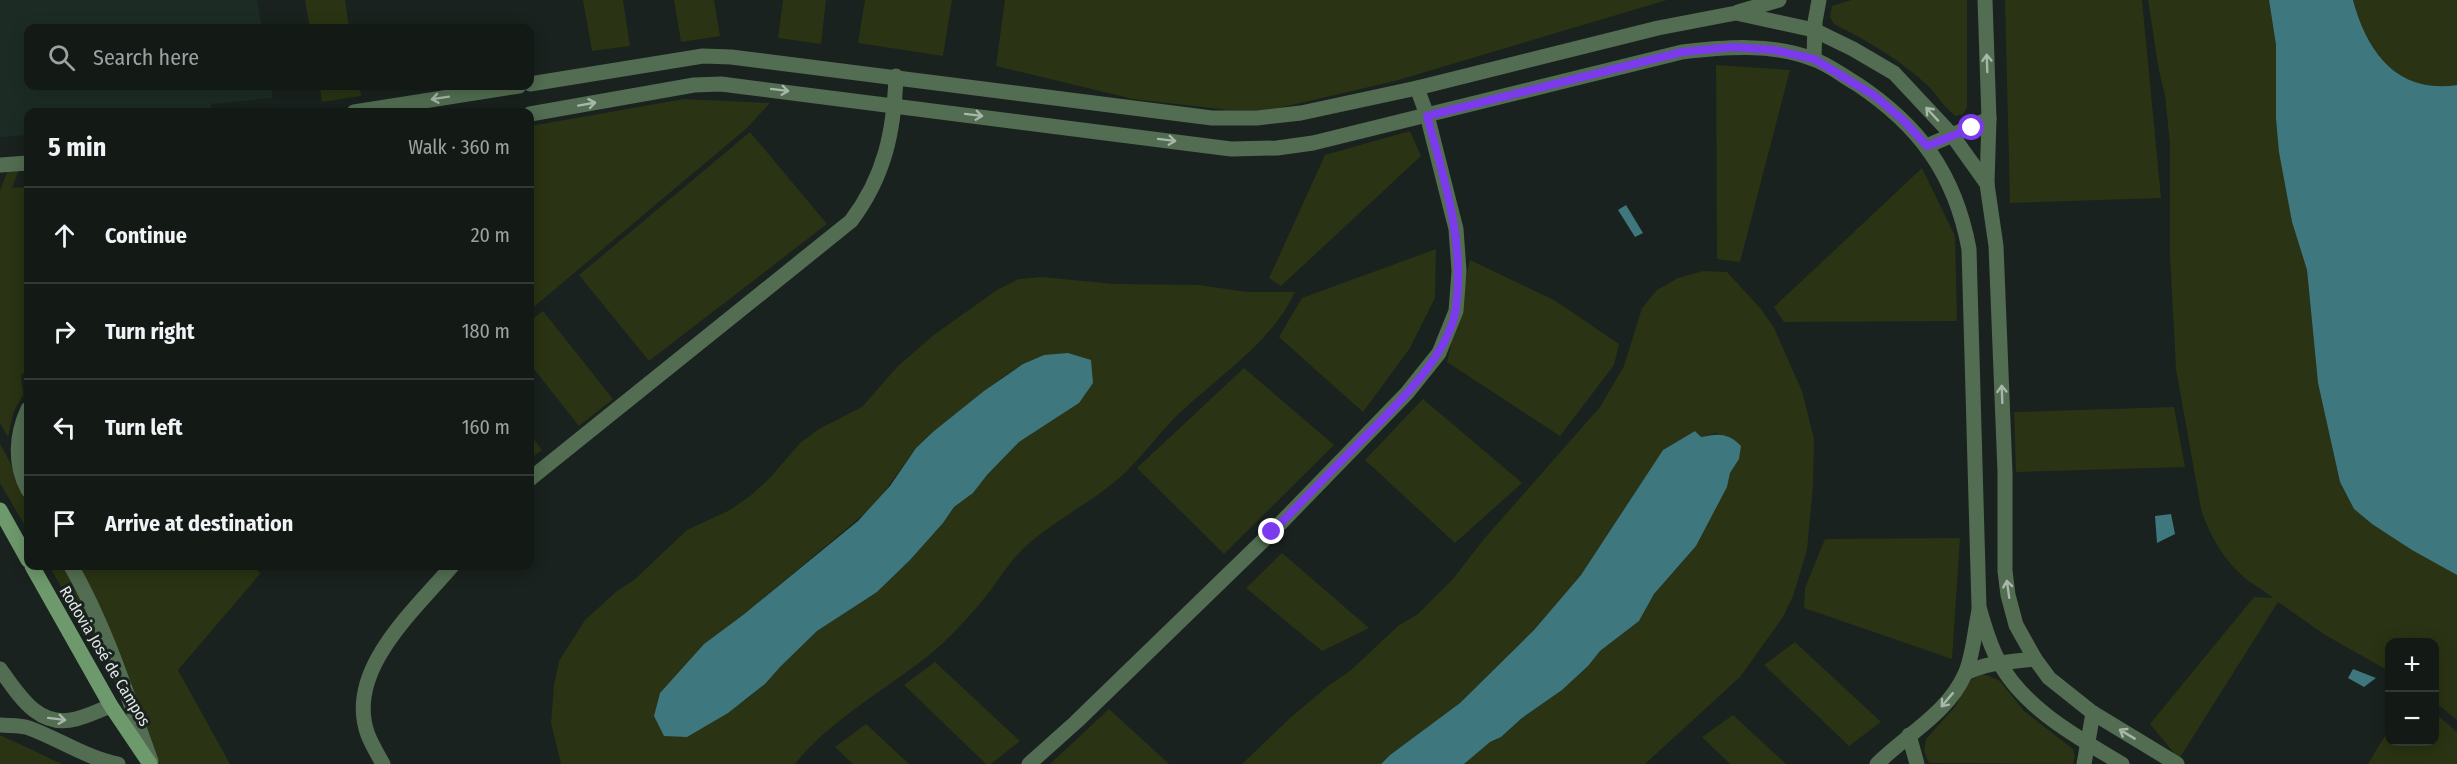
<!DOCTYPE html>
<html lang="en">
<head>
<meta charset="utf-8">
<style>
	body { margin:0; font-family:"Fira Sans Condensed",sans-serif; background:#202723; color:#f1f3f6 }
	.controls { position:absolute; right:18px; bottom:18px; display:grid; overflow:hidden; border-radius:12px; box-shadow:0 3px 15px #0003 }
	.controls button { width:54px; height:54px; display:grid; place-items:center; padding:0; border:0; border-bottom:2px solid #323835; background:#131a16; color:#f1f3f6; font:30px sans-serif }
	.stop { position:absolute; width:18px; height:18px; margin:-14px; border:4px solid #7c3aed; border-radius:50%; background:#fff }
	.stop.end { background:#7c3aed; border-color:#fff; box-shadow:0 2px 6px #0008 }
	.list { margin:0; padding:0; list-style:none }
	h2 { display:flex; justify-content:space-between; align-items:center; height:78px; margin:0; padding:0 24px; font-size:26px }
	h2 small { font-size:20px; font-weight:400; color:#9da1a1 }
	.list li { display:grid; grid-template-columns:39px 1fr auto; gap:18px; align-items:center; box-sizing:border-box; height:96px; padding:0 24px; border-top:2px solid #323835 }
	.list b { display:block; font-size:22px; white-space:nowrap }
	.list em { font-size:20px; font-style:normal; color:#9da1a1 }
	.icon { flex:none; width:33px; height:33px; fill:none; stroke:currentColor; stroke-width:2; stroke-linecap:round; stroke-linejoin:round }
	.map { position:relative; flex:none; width:2457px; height:764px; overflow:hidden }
	.search { position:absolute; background:#131a16; box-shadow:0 3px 15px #0003; left:24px; top:24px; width:510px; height:66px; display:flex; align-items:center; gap:15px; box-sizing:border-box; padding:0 21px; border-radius:12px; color:#9da1a1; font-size:22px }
	.panel { position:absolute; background:#131a16; box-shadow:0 3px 15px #0003; left:24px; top:108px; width:510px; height:462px; border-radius:12px }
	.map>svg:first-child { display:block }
</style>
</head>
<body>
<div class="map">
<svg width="2457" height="764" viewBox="0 0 2457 764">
	<rect width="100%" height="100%" fill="#19221e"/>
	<!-- built -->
	<path fill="#1c2c25" d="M0,0H257L262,28H28V86H271L273,98L211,104V112H28V135L0,137Z"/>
	<!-- green -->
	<g fill="#2a3313" fill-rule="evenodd">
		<path d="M305,0H345L349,28H310Z"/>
		<path d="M583,0H623L630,46L592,51Z"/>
		<path d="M674,0H714L720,36L681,42Z"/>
		<path d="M783,0H826L821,44L778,38Z"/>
		<path d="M865,0H952L943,56L858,43Z"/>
		<path d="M1005,0H1667L1395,81L1270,110H1228L1133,99L996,66Z"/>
		<path d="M1851,0H1967V107L1963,114L1956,116C1944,108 1937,94 1927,85C1899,59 1868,41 1834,24L1830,17L1832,6Z"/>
		<path d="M2005,0H2142L2161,198L2010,203Z"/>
		<path d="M2148,0H2269L2276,45V119L2292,222L2307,270L2318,383L2340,482L2354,509L2372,524L2457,575V720L2435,702L2434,642H2390L2389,671L2325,635L2278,602L2179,759L2150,724L2254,597L2273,598C2266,592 2258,587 2250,582C2226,564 2210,537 2201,509L2176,369L2170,256V145L2165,95L2159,71Z"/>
		<path d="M2353,0H2457V85C2397,94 2367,52 2353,0Z"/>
		<path d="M1716,65L1790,70L1740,262L1717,259Z"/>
		<path d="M320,86H359L361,96L322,102Z"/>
		<path d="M684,99L770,103L747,128L530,310V126Z"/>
		<path d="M1410,131L1421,156L1281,286L1269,278L1325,155Z"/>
		<path d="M750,132L827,224L649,361L579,275Z"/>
		<path d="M1922,168L1955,236L1957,321L1784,322L1774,307Z"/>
		<path d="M19,170L12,188L28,187V369L21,375L23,395L14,411L8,437L0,423V190L8,171Z"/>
		<path d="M1436,249L1435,298L1410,348L1363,412L1279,337L1302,298Z"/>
		<path d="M1470,260L1554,300L1619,344L1614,365L1560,436L1447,362Z"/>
		<path d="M1703,271L1727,272L1761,309L1774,328L1802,391L1814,439L1813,486L1807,550L1793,596L1783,617L1740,677L1645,764H1464L1490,742L1501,737L1522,718L1562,690L1588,666L1600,651L1639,621L1654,594L1696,546L1727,487L1730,473L1739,459L1717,433L1701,437L1695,431L1663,450L1581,575L1534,630L1460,703L1390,755L1381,764H1242L1290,718L1328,686L1350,671L1398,626L1418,614L1453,579L1483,540L1600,407L1624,366L1642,308L1657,290L1678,278Z"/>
		<path d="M1042,277L1114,284L1199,285L1247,292H1295C1272,341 1224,372 1184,409C1163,428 1146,452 1126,472C1096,500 1058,518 1027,545C1009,561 998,582 982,601C966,620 948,640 928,656C885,690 830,720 795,764H561L551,723L554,685L559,661L585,620L617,591L634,580L687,530L730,510L750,496L769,479L800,443L819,429L862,407L898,366L935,334L997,290L1019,279ZM1044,355L1079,403L1019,442L987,475L973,493L954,507L943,523L910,560L877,592L817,631L780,667L765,684L747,699L687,737L660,693L704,644L743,615L874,506L916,448L934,431L1003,377L1023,364Z"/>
		<path d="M543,311L613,399L579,426L530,364V321Z"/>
		<path d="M1244,368L1334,445L1224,554L1137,468Z"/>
		<path d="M1423,399L1522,483L1455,543L1365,460Z"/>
		<path d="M2174,407L2185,467L2016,472L2014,412Z"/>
		<path d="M530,434L542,450L530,459Z"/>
		<path d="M0,444L28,495V531L0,483Z"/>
		<path d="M1960,538L1952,659L1804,608L1805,588L1825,539Z"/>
		<path d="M1282,553L1369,628L1322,651L1246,588Z"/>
		<path d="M49,566H69L128,701Z"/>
		<path d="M71,566H255L260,574L178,670L230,764H152Z"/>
		<path d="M1795,642L1881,722L1849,746L1764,665Z"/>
		<path d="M935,662L1020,741L991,764H986L904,685Z"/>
		<path d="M1980,675H1987L2000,681L2024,711L2073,749L2075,757L2073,764L1929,763L1924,751L1926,739L1955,707L1968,682Z"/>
		<path d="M1109,709L1169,764H1050Z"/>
		<path d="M2435,713L2457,732V764H2368L2389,729L2390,742H2434Z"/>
		<path d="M1733,715L1786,764H1730L1702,737Z"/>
		<path d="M866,724L909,764H853L835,747Z"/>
		<path d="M0,736H2L62,764H0Z"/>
	</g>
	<!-- water -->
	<g fill="#3e777e">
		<path d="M2269,0H2353C2367,52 2397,94 2457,85V575L2412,550L2372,524L2354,509L2340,482L2318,383L2307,270L2292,222L2279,152L2276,119V45Z"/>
		<path d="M1626,205L1643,233L1635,237L1618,210Z"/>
		<path d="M1068,353L1091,360L1093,383L1079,403L1019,442L987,475L973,493L954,507L943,523L910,560L877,592L817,631L780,667L765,684L728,713L687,737L664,736L654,716L660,693L704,644L743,615L858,521L890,486L916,448L934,431L984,391L1023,364L1044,355Z"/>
		<path d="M1695,431L1701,437C1718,433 1729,433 1741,446L1739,459L1730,473L1727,487L1696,546L1654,594L1639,621L1600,651L1588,666L1562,690L1522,718L1501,737L1490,742L1464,764H1381L1390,755L1460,703L1534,630L1581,575L1663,450Z"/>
		<path d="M2171,514L2175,534L2157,543L2155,516Z"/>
		<path d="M2353,669L2376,678L2364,687L2348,678Z"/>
	</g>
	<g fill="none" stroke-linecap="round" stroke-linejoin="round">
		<!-- street -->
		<g stroke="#526d51" stroke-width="15">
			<path d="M1985,0L1989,119L1987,184"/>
			<path d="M1738,12L1779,0"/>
			<path d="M1814,59L1815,22L1819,0"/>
			<path d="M530,84L703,56L731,57L1212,118H1257L1301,113L1417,88L1658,28L1736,13L1814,30L1853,49L1894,73L1952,135L1987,184L1996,246L2005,472V571L2008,595L2016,625L2035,659L2049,678L2093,713L2177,764"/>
			<path d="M354,112L519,86"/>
			<path d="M530,114L694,85L721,84L1231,149L1277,148L1313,143L1682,52C1725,47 1772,43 1813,59C1828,64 1843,76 1857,84C1920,126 1955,174 1969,249L1979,607C1984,625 1989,643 1998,660C2023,708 2077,737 2122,764"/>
			<path d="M1927,146L1989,119"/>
			<path d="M0,165L28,163"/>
			<path d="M28,409C16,435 14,464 28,490"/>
			<path d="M530,479L851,221C885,176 894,131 896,76"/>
			<path d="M71,566C106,627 127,695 151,761"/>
			<path d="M0,669C19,695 38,729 76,719C88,716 100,710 111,706"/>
			<path d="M1966,673C1988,662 2010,662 2035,659"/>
			<path d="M0,725C9,726 20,725 29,728C59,739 86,758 118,764"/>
			<path d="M1909,735L1917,764"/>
			<path d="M383,764C378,755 372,745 368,735C344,671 415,610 452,566"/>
			<path d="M1029,764L1076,722L1272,532L1407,393L1439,353L1456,311L1459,271L1456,229L1427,115L1417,88"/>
			<path d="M1877,764C1906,735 1948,713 1965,674C1973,657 1975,629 1979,610"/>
			<path d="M2084,764L2093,713"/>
		</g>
		<!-- secondary -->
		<g stroke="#6e996c" stroke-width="15">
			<path d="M0,510L28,560"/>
			<path d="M32,566L111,706L150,764"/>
		</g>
	</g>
	<!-- one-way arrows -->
	<defs><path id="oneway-shaft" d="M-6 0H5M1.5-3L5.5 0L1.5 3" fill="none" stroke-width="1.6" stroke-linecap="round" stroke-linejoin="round" transform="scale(1.5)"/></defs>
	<g stroke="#a8b7aa">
		<use href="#oneway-shaft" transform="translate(1987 63) rotate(-92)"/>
		<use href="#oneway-shaft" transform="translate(780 90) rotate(7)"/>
		<use href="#oneway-shaft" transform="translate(440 98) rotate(171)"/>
		<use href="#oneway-shaft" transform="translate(587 104) rotate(-10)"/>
		<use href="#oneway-shaft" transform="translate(1932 114) rotate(-133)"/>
		<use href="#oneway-shaft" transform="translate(974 115) rotate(7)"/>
		<use href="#oneway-shaft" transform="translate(1167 140) rotate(7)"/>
		<use href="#oneway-shaft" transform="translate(2002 394) rotate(-92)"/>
		<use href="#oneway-shaft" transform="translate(2008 589) rotate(-98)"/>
		<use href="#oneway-shaft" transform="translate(1947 700) rotate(130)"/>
		<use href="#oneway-shaft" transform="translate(57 719) rotate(7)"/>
		<use href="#oneway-shaft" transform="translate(2127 734) rotate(-149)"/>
	</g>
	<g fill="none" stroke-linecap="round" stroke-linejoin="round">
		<!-- route -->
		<path stroke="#7c3aed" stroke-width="8" d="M1272,532C1300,504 1327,475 1355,447C1389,412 1449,358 1456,308C1465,243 1444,178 1427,116L1682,52L1733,47L1774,50L1814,59L1875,96L1903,120L1927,146L1972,128"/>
	</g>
	<g text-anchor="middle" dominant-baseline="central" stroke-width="6" stroke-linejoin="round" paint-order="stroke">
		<!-- street labels -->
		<g font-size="16" fill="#e2e8e5" stroke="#19221e">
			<text transform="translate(105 656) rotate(59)">Rodovia José de Campos</text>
		</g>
	</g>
</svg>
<div class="controls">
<button>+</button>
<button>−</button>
</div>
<div class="stop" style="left:1972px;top:128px"></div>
<div class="stop end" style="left:1272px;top:532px"></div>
<div class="search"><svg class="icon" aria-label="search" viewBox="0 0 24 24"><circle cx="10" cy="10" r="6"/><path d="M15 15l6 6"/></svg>Search here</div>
<section class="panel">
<h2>5 min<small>Walk · 360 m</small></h2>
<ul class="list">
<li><svg class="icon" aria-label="ahead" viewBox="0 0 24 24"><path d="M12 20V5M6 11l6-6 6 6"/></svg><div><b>Continue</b></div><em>20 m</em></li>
<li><svg class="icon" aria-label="right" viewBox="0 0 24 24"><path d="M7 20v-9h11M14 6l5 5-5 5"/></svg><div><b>Turn right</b></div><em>180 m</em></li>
<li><svg class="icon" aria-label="left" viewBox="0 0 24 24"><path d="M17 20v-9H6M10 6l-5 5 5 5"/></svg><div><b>Turn left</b></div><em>160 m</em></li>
<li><svg class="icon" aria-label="arrive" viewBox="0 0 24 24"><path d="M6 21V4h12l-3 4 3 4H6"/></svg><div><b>Arrive at destination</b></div></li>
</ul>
</section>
</div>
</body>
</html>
